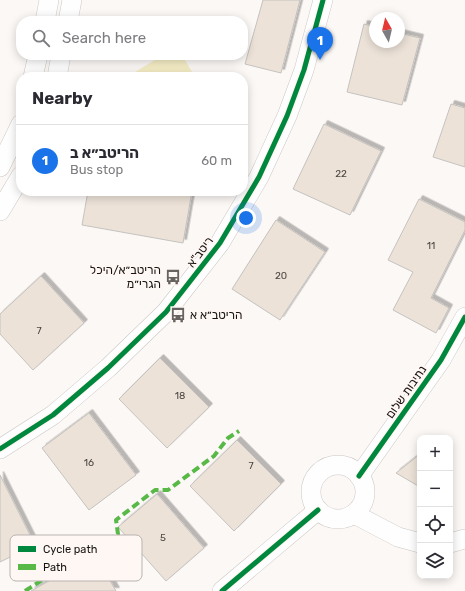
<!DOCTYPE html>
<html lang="en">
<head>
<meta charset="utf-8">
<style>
	body { margin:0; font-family:Rubik,Heebo,sans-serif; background:#f7f7f7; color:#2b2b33 }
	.controls { position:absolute; right:12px; bottom:12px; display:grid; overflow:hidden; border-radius:8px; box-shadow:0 2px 10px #0003 }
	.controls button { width:36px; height:36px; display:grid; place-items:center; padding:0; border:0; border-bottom:1px solid #e1e1e2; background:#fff; color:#2b2b33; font:20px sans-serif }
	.compass { position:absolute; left:369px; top:12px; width:36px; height:36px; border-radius:50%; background:#fff; box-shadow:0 2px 10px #0003; rotate:352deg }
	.you { position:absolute; left:246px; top:218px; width:14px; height:14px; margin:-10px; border:3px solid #fff; border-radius:50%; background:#1a73e8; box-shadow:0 0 0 6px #1a73e833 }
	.badge { display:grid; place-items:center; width:26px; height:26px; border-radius:50%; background:#1a73e8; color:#fff; font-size:13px; font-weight:700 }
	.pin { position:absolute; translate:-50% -33px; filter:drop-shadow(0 1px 2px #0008) }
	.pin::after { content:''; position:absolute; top:21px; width:14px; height:12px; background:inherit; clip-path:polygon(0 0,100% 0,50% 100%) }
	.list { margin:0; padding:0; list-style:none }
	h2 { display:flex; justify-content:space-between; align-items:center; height:52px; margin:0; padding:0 16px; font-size:17px }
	h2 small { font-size:13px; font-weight:400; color:#7c7c81 }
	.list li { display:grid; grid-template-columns:26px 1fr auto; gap:12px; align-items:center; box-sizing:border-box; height:72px; padding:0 16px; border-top:1px solid #e1e1e2 }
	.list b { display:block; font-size:15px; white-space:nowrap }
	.list p { margin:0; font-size:13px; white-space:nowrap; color:#7c7c81 }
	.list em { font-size:13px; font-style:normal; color:#7c7c81 }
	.icon { flex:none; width:22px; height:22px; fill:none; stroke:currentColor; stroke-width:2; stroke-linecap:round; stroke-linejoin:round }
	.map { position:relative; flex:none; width:465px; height:591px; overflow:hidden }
	.search { position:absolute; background:#fff; box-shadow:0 2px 10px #0003; left:16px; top:16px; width:232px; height:44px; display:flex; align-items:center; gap:10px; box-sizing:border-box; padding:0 14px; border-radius:16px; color:#7c7c81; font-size:15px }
	.panel { position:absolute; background:#fff; box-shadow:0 2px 10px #0003; left:16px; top:72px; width:232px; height:124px; border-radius:16px }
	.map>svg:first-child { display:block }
</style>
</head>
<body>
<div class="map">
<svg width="465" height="591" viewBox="0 0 465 591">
	<defs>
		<filter id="shadow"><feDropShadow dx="3.5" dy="-3.5" stdDeviation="0" flood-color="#0004"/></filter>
	</defs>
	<rect width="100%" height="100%" fill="#fcf8f6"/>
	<!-- green -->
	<path fill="#f5edc5" d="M163,55H182L195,77H127Z"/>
	<!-- building -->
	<g fill="#ece2d8" stroke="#c4c2bf" filter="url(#shadow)">
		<path d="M263,0H300L281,73L245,64Z"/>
		<path d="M364,24L375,27V42H399V33L420,38L402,105L347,92Z"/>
		<path d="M451,104L465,108V167L433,157Z"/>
		<path d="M324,124L381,151L350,215L293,189Z"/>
		<path d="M88,191H192L183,243L82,225Z"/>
		<path d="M419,199L465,222V230L431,298L449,308L436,333L393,310L413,272L388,260Z"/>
		<path d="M276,220L325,252L280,320L232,289Z"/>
		<path d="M41,276L84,323L33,370L0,334V314Z"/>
		<path d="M160,358L209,407L167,448L119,399Z"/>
		<path d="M89,413L136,475L89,510L42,448Z"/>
		<path d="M237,440L281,484L234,531L190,486Z"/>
		<path d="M420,454V487L396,473Z"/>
		<path d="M0,475L35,545L0,562Z"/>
		<path d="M157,494L204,548L166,581L118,527Z"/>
		<path d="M95,555L116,591H31Z"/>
	</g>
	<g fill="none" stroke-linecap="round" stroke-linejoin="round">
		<defs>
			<g id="minor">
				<path d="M45,21L49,0"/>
				<path d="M68,21L72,0"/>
				<path d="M33,77L38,55"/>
				<path d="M57,77L61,55"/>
				<path d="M0,167L21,124"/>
				<path d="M0,211L21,176"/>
				<path d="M0,449L53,415L108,368L166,312L220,243L259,177L287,116L304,70L323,0"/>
				<circle cx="338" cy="492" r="27"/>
				<path d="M359,476L441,360L465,317"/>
				<path d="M354,514L398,537L420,543"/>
				<path d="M450,543L465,539"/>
				<path d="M222,591L318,510"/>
			</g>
		</defs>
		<!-- minor casing -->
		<use href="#minor" stroke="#cbc7c5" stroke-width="20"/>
		<!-- minor -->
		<use href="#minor" stroke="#fffefe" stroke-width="19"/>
		<!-- quiet -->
		<path stroke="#58b947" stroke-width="4" stroke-dasharray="8 4" stroke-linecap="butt" d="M25,591L86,552L118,534L116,520L155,490H168L214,456L228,438L239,431"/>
		<defs>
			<g id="cycleway">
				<path d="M0,449L53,415L108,368L166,312L220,243L259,177L287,116L304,70L323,0"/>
				<path d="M359,476L441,360L465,317"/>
				<path d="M222,591L318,510"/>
			</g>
		</defs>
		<!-- cycleway casing -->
		<use href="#cycleway" stroke="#fef7f4" stroke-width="8"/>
		<!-- cycleway -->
		<use href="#cycleway" stroke="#00873e" stroke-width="5"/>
	</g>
	<!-- icons -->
	<defs>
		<symbol id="bus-bare" viewBox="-9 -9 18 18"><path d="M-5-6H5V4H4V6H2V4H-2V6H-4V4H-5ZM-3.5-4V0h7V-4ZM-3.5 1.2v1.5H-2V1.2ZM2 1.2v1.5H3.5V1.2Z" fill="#676361" stroke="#fef7f4" stroke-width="2.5" paint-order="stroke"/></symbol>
	</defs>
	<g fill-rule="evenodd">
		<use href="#bus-bare" x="162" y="266" width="22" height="22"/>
		<use href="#bus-bare" x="167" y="304" width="22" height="22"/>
	</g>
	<g text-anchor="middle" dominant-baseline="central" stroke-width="4" stroke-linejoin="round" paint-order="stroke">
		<!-- number labels -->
		<g font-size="10" fill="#4c4743">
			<text x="341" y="174">22</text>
			<text x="431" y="246">11</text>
			<text x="281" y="276">20</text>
			<text x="39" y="331">7</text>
			<text x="180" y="396">18</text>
			<text x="89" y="463">16</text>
			<text x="251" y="466">7</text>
			<text x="163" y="538">5</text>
		</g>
		<!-- street labels -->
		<g font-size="12" fill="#171311" stroke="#fef7f4">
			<text transform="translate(200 252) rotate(-53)">ריטב"א</text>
			<text transform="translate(406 392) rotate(-55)">נתיבות שלום</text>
		</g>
		<!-- poi labels -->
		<g font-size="12" fill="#171311" stroke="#fef7f4" text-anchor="end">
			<text x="161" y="270">הריטב״א/היכל<tspan x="161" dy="14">הגרי״מ</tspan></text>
			<text x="190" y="315" text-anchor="start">הריטב״א א</text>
		</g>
	</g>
	<!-- legend -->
	<rect x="10" y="535" width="132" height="46" rx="6" fill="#fef7f4" stroke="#b9b3b0" stroke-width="1"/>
	<rect x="18" y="546" width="18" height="6" fill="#00873e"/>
	<rect x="18" y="564" width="18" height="6" fill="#58b947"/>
	<g font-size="11" fill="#171311">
		<text x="43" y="553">Cycle path</text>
		<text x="43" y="571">Path</text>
	</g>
</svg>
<div class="controls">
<button>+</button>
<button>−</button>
<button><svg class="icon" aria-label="locate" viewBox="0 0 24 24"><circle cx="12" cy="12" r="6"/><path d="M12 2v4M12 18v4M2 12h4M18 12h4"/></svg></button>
<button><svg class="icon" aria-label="layers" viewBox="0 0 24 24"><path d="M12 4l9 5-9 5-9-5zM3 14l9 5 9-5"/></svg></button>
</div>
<svg class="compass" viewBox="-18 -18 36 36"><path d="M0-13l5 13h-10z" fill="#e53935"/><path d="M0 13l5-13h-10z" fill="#7c7c81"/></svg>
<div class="you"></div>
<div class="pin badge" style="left:320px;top:60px">1</div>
<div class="search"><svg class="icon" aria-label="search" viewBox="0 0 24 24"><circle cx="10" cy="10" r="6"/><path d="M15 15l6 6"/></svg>Search here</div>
<section class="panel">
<h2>Nearby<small></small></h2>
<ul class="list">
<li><span class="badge">1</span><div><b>הריטב״א ב</b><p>Bus stop</p></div><em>60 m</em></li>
</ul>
</section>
</div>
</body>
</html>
